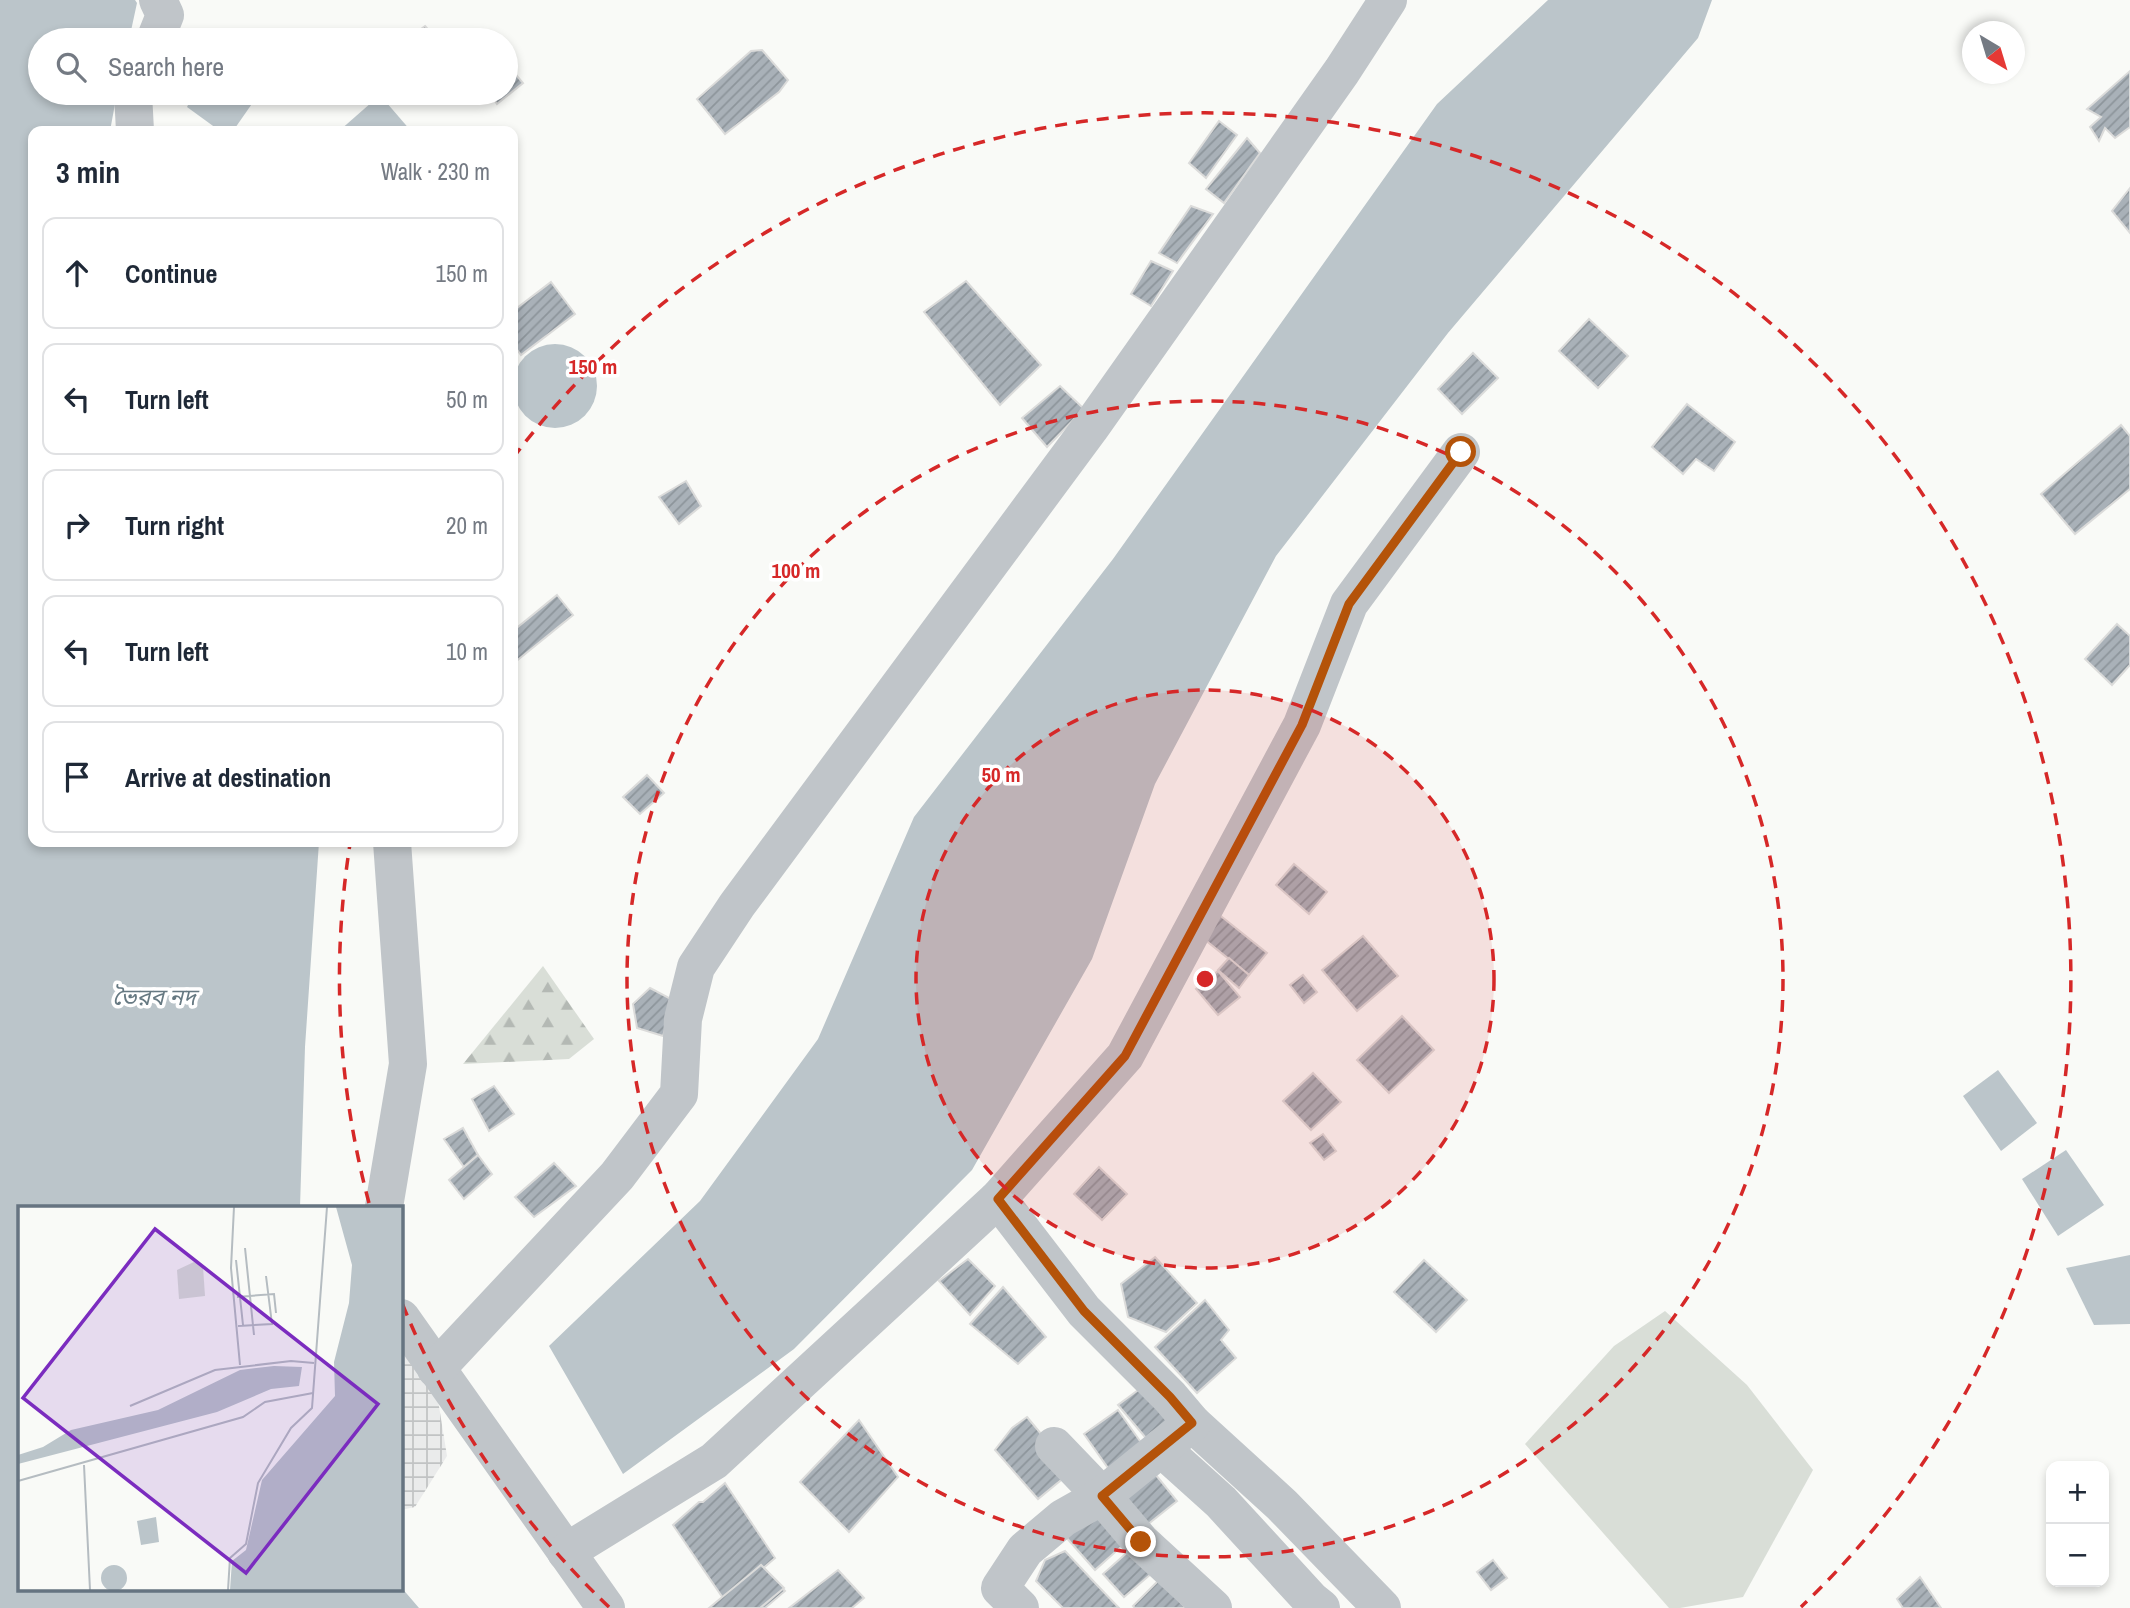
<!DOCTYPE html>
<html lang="en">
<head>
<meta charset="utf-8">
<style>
	body { margin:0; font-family:"Archivo Narrow","Noto Sans Bengali",sans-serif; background:#f6f6f7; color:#1f2937 }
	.controls { position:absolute; right:21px; bottom:21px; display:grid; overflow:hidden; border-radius:14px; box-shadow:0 4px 10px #0003 }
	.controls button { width:63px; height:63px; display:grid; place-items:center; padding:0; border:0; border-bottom:2px solid #e0e1e3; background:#fff; color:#1f2937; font:35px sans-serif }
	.compass { position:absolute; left:1962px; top:21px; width:63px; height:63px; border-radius:50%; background:#fff; box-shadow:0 4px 10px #0003; rotate:142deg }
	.stop { position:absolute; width:21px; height:21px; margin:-16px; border:5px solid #b45309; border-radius:50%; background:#fff }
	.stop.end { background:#b45309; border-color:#fff; box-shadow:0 2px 7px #0008 }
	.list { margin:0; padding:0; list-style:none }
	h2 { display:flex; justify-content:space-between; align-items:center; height:91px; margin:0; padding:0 28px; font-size:30px }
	h2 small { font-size:23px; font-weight:400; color:#747a83 }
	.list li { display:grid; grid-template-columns:46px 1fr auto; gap:21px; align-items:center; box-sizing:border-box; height:112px; margin:0 14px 14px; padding:0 14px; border:2px solid #e0e1e3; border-radius:14px }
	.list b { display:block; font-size:26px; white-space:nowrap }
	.list em { font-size:23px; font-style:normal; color:#747a83 }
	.icon { flex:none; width:38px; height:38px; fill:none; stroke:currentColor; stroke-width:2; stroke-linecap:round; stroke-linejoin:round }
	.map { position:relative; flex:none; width:2130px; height:1608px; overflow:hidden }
	.search { position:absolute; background:#fff; box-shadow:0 4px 10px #0003; left:28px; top:28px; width:490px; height:77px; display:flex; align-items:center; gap:18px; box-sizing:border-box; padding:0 24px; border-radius:38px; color:#747a83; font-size:26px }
	.panel { position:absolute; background:#fff; box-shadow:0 4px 10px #0003; left:28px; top:126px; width:490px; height:721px; border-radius:14px }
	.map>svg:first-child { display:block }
</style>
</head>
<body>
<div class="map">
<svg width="2130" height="1608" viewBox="0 0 2130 1608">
	<defs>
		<pattern id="industrial-grid" width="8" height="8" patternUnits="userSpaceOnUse" patternTransform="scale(1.75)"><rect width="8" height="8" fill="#eaebeb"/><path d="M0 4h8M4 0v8" fill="none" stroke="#c1c3c4"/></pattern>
		<pattern id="forest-firs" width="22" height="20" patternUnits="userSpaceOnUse" patternTransform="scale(1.75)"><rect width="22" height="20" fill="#d9ded7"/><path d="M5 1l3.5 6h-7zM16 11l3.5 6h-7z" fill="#b4b9b4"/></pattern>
		<pattern id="building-hatch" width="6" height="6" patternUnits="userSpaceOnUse" patternTransform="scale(1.75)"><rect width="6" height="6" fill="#a9b1b8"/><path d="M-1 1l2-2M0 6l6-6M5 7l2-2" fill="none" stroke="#8d959b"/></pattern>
	</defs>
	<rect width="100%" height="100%" fill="#f9faf7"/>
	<!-- industrial -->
	<path fill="url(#industrial-grid)" d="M401,1338L438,1400L447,1456L415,1507L401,1510Z"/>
	<!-- green -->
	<path fill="#d9ded7" d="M1665,1311L1747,1385L1813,1470L1743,1597L1680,1608H1669L1525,1444L1614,1346Z"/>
	<!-- forest -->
	<path fill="url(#forest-firs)" d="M543,966L594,1039L569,1059L463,1064Z"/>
	<!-- water -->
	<g fill="#bbc5ca">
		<path d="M0,0H135L137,3L129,40H40V93H117L110,131H33V842H319L305,1047L300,1207H19V1589H401V1587L419,1608H0Z"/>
		<path d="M1548,0H1712L1698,38L1448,333L1276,556L1155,784L1092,959L972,1170L794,1349L623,1474L549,1346L700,1201L818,1039L914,817L1113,559L1437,104Z"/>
		<path d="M194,93H256L258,95L233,131H220L187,107Z"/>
		<path d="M380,95L411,131H339Z"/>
		<circle cx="555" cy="386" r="42"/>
		<path d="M1998,1070L2037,1123L2001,1151L1963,1096Z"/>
		<path d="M2066,1150L2104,1205L2058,1236L2022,1179Z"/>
		<path d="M2130,1255V1324L2094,1325L2066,1268Z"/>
	</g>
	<!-- building -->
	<g fill="url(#building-hatch)" stroke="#dbdbda" stroke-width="2">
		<path d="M425,26L437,40H406Z"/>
		<path d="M762,50L788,80L779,92L725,134L697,99L751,51Z"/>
		<path d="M506,63L523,83L497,104L490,93H506Z"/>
		<path d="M2130,71V127L2115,138L2105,128L2099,141L2090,127L2101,117L2087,109Z"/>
		<path d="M1219,121L1237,135L1206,178L1189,163Z"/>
		<path d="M1247,138L1260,153L1224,203L1206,189Z"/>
		<path d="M2130,188V233L2112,211Z"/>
		<path d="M1191,206L1213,214L1177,263L1159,253Z"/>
		<path d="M1151,261L1173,271L1151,306L1131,294Z"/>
		<path d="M966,281L1041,365L1000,405L924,312Z"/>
		<path d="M551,282L575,314L521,355L513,344V311Z"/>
		<path d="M1589,319L1628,356L1598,388L1559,351Z"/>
		<path d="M1473,353L1498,378L1462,414L1438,389Z"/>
		<path d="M1060,386L1084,409L1047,447L1022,418Z"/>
		<path d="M1687,404L1735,442L1714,471L1696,459L1683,474L1652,447Z"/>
		<path d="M2121,425L2130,436V489L2075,534L2041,494Z"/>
		<path d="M686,481L701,506L679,524L659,497Z"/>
		<path d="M557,595L573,615L514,663L513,661V631Z"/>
		<path d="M2117,624L2130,636V665L2112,685L2085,659Z"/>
		<path d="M647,775L664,793L640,814L623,797Z"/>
		<path d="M1294,864L1327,892L1309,914L1276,885Z"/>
		<path d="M1212,909L1267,953L1249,975L1194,931Z"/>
		<path d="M1363,936L1398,976L1357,1011L1322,970Z"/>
		<path d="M1229,958L1249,975L1239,988L1218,970Z"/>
		<path d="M1218,971L1240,997L1218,1015L1196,989Z"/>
		<path d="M1303,975L1317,992L1304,1003L1290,985Z"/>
		<path d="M650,988L671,999L668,1020L663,1036L637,1028L633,1004Z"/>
		<path d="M1402,1016L1434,1050L1389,1093L1357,1060Z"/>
		<path d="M1313,1073L1341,1102L1311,1130L1283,1101Z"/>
		<path d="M494,1086L514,1114L489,1131L472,1099Z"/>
		<path d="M463,1128L478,1155L464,1167L444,1139Z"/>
		<path d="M1323,1134L1336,1151L1324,1160L1310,1143Z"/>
		<path d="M478,1155L492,1174L464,1199L449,1180Z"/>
		<path d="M554,1163L576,1186L534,1217L515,1197Z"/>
		<path d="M1099,1167L1127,1194L1102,1220L1074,1194Z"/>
		<path d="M1155,1257L1197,1303L1166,1332L1128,1317L1121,1284Z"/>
		<path d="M968,1259L995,1286L970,1315L939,1281Z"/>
		<path d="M1424,1260L1467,1300L1436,1332L1394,1292Z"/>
		<path d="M1003,1287L1046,1337L1018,1364L970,1324Z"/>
		<path d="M1205,1300L1229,1330L1221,1340L1236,1358L1197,1393L1155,1347Z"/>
		<path d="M1149,1382L1182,1420L1151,1444L1118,1405Z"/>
		<path d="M1118,1410L1147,1451L1113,1475L1084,1434Z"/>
		<path d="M1027,1417L1072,1471L1038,1499L995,1450L1012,1428Z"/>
		<path d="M859,1420L898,1477L849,1532L800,1482Z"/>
		<path d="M1147,1464L1177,1501L1147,1525L1117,1488Z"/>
		<path d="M725,1483L775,1558L725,1601L673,1525L699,1502H703Z"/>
		<path d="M1092,1511L1123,1545L1095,1570L1065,1536Z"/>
		<path d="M1130,1550L1151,1574L1124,1597L1103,1574Z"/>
		<path d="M1065,1551L1096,1584L1119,1608H1063L1036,1581L1045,1560Z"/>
		<path d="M1493,1560L1507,1578L1491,1590L1477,1572Z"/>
		<path d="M761,1565L785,1591L765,1608H714Z"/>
		<path d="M761,1565L784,1588L760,1608H709Z"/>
		<path d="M838,1570L864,1598L852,1608H789Z"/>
		<path d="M1920,1577L1941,1608H1903L1897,1599Z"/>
		<path d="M1159,1580L1186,1608H1135L1133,1606Z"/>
	</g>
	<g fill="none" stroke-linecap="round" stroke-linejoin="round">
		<!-- minor -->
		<g stroke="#c0c5c9" stroke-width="38">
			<path d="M155,40L165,15L158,0"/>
			<path d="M133,93L135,131"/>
			<path d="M998,1199L1084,1311L1170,1397L1192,1423L1282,1505L1382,1608"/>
			<path d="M384,1207L408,1064L392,842"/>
			<path d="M401,1318L606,1608"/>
			<path d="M436,1369L617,1176L679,1094L683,1019L696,967L737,905L1090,428L1342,71L1388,0"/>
			<path d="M1054,1446L1102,1496L1141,1542L1213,1608"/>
			<path d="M1161,1448L1221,1502L1311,1600L1321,1608"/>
			<path d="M566,1552L714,1461L998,1199L1125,1056L1302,725L1349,604L1461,452"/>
			<path d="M1020,1608L1000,1588L1025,1550L1063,1518L1102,1496L1192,1423"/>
		</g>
	</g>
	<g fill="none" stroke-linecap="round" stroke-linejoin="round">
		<!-- route -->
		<path stroke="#b45309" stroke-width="9" d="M1141,1542L1102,1496L1192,1423L1170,1397L1084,1311L998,1199L1125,1056L1302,725L1349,604L1461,452"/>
	</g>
	<!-- distance rings -->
	<circle cx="1205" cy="979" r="289" fill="#d62828" fill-opacity=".12"/>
	<g fill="none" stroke="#d62828" stroke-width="3.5" stroke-dasharray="12 9">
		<circle cx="1205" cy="979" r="289"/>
		<circle cx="1205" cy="979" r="578"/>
		<path d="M609 1607A866 866 0 0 1 402 1303M369 1203A866 866 0 0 1 350 844M513 458A866 866 0 1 1 1801 1607"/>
	</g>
	<g text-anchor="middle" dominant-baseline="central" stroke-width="7" stroke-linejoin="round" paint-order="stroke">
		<!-- water labels -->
		<g font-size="23" font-style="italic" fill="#667982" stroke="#fff">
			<text x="154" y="996">ভৈরব নদ</text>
		</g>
	</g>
	<!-- overview -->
	<g transform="translate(18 1206)">
		<rect width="385" height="385" fill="#f9faf7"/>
		<path d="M176,56L185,61L187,90L161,93L159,64Z" fill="#d9ded7"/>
		<path d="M318,1H385V384H212L214,355L228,344L244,274L317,190L316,156L331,97L334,59ZM256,160L284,161L281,180L253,183L199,206L0,258V249L25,241L53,224L140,204L222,164ZM138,311L141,336L123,339L119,315ZM83 372a13 13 0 1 1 26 0a13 13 0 1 1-26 0Z" fill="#bbc5ca"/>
		<path fill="none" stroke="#b5bcc1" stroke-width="2" d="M216,1L213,62L222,159M227,42L236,129M218,54L225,119M219,91L256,88L258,107M220,120L254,118L248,70M112,200L197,164L273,155L296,157M66,259L72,384M0,275L225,211L247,196L295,187M210,384L212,352L228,338L240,277L273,222L294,202L309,1"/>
		<path fill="#7b2cbf" fill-opacity="0.15" stroke="#7b2cbf" stroke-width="3.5" d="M137,23L360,198L228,367L5,192Z"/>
		<rect width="385" height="385" fill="none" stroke="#667481" stroke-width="3.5"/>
	</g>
	<circle cx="1205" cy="979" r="10" fill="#d62828" stroke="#fff" stroke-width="3.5"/>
	<g font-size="21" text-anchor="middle" font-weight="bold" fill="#d62828" stroke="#fff" stroke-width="7" stroke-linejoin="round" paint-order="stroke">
		<text x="593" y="374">150 m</text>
		<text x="796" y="578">100 m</text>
		<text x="1001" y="782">50 m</text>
	</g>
</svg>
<div class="controls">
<button>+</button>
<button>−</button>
</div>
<svg class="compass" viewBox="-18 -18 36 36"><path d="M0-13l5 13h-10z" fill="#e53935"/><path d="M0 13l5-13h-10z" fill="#747a83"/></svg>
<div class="stop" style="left:1461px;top:452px"></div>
<div class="stop end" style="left:1141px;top:1542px"></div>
<div class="search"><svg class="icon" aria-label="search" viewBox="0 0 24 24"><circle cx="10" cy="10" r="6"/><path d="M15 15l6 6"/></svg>Search here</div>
<section class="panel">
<h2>3 min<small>Walk · 230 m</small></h2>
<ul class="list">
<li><svg class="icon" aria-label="ahead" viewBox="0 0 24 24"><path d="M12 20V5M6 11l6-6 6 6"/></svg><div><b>Continue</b></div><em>150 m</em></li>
<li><svg class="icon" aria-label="left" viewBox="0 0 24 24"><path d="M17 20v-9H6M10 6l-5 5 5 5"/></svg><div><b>Turn left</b></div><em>50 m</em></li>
<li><svg class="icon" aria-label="right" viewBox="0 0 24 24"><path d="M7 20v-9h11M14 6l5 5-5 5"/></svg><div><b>Turn right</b></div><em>20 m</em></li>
<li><svg class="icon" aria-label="left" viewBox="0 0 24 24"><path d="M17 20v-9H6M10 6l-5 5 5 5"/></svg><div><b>Turn left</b></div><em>10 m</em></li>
<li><svg class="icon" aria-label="arrive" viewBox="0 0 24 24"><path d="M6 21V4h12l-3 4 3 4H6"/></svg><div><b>Arrive at destination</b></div></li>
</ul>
</section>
</div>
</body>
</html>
